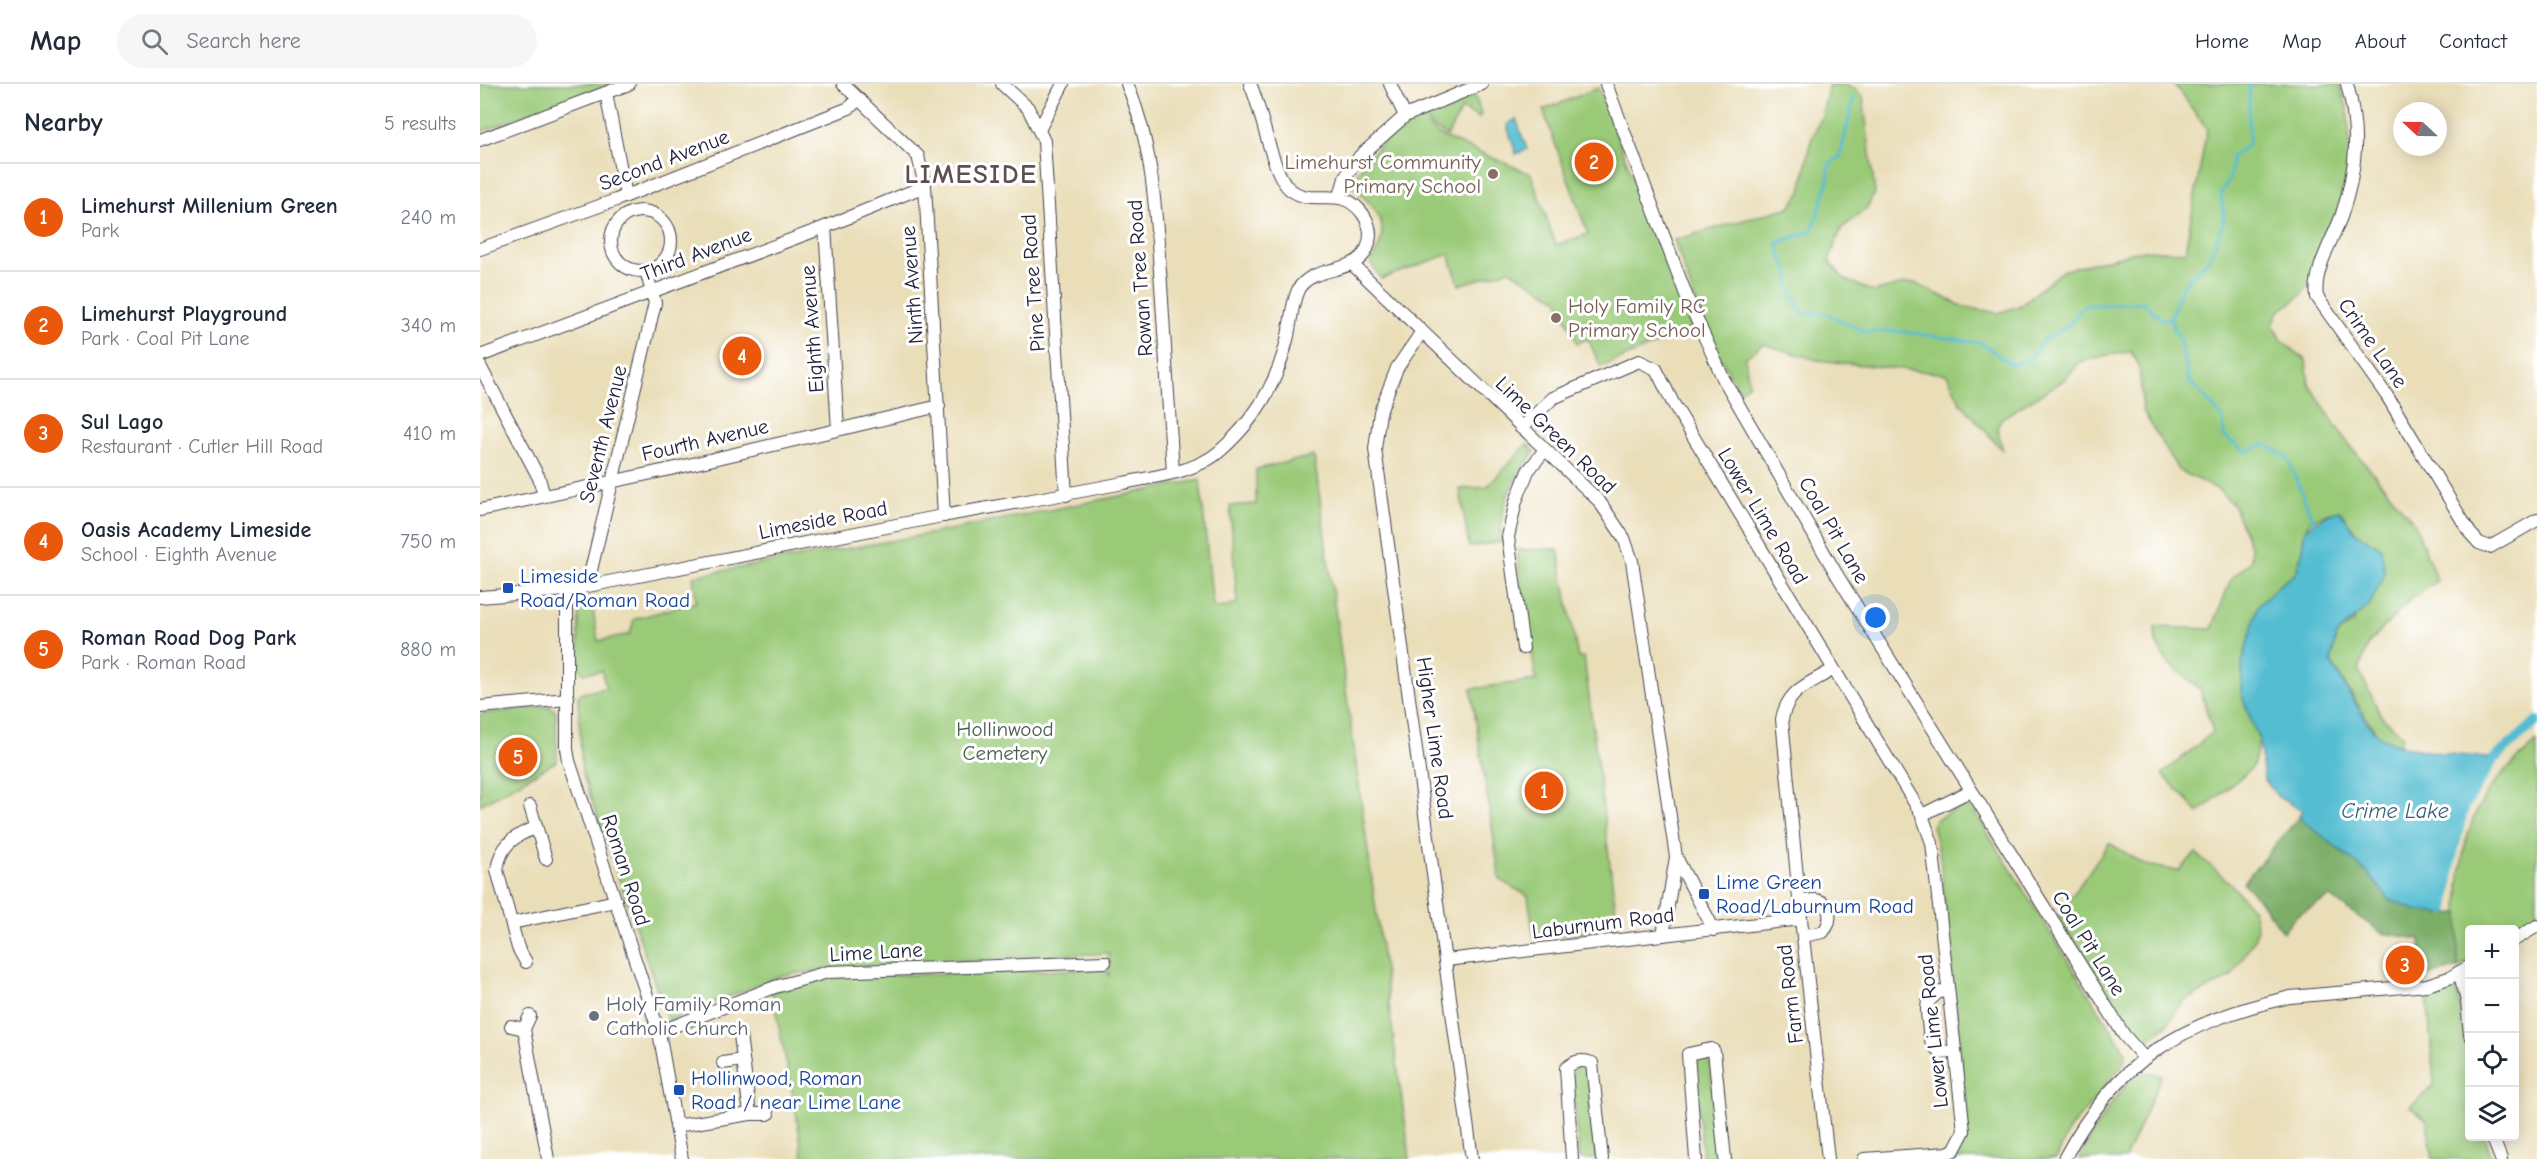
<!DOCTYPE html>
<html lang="en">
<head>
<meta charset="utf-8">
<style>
	body { margin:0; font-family:"Comic Neue",sans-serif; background:#f6f6f7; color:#1f2937 }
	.controls { position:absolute; right:18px; bottom:18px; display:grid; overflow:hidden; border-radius:6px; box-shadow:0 3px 15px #0003 }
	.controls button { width:54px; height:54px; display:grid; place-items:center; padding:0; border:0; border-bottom:2px solid #e0e1e3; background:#fff; color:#1f2937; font:30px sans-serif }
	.compass { position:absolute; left:1913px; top:18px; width:54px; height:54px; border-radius:50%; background:#fff; box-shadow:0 3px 15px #0003; rotate:292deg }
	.you { position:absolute; left:1396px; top:534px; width:21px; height:21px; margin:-15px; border:4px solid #fff; border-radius:50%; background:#1a73e8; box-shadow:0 0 0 9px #1a73e833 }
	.badge { display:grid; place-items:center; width:39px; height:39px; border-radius:50%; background:#ea580c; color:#fff; font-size:20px; font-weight:700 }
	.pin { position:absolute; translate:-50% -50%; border:3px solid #fff; box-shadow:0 2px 6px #0006 }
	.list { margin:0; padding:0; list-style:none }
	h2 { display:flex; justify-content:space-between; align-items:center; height:78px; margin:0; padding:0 24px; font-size:26px }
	h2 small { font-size:20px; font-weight:400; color:#747a83 }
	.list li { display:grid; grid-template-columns:39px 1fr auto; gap:18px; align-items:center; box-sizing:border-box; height:108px; padding:0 24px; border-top:2px solid #e0e1e3 }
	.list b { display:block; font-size:22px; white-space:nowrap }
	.list p { margin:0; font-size:20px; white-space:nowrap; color:#747a83 }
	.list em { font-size:20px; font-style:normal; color:#747a83 }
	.icon { flex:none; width:33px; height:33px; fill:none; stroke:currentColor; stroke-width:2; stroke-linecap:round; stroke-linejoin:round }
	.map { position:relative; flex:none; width:2057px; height:1075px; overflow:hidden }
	header { display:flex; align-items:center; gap:36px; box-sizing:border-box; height:84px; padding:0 30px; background:#fff; border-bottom:2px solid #e0e1e3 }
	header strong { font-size:28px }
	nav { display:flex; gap:33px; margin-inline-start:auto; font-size:21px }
	.search { width:420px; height:54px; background:#f6f6f7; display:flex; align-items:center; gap:15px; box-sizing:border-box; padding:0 21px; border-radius:33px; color:#747a83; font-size:22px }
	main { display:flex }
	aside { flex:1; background:#fff }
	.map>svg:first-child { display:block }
</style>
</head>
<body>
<header>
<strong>Map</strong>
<div class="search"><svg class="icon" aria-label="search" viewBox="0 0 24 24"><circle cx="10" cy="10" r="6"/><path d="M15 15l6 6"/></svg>Search here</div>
<nav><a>Home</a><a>Map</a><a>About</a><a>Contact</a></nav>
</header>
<main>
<aside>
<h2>Nearby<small>5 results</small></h2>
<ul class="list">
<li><span class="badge">1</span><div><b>Limehurst Millenium Green</b><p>Park</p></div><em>240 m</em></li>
<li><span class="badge">2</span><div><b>Limehurst Playground</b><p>Park · Coal Pit Lane</p></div><em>340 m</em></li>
<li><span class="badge">3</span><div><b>Sul Lago</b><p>Restaurant · Cutler Hill Road</p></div><em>410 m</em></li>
<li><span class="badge">4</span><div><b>Oasis Academy Limeside</b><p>School · Eighth Avenue</p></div><em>750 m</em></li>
<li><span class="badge">5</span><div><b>Roman Road Dog Park</b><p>Park · Roman Road</p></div><em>880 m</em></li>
</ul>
</aside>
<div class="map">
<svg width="2057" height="1075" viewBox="0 0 2057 1075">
	<rect width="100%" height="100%" fill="#fff"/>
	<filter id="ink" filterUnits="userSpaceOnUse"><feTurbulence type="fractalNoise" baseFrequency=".0167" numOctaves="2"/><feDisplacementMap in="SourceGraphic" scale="12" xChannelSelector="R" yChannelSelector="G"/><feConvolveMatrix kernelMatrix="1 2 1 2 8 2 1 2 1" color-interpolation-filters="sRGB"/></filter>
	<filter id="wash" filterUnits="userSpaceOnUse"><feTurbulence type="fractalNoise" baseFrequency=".008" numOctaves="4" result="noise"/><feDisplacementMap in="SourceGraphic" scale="24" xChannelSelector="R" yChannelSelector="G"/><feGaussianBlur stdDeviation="1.35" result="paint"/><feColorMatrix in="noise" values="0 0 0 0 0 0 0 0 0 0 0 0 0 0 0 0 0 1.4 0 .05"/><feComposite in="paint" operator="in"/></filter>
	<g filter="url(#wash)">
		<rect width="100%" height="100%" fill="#eadeb9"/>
		<!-- green -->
		<g fill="#9aca78" stroke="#5e765a" stroke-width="1.5">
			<path d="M0,0H132L0,48Z"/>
			<path d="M1349,0H1367L1383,12L1395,109L1386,125L1361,145L1349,177L1364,195L1394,208L1423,200L1435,199L1484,223L1519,229L1541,221L1582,187L1663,166L1705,168L1727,45L1694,0H1860L1867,24L1871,69L1858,126L1837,181L1822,211L1798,228L1793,242L1803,258L1826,276L1829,300L1864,354L1935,440L1957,497L1929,517L1888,560L1879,587L1902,633L1923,652L1919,662L1898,652L1851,578L1856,551L1874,538L1901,464L1876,449L1858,426L1831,436L1824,448L1823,465L1816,489L1798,502L1762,612L1779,656L1773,683L1718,729L1706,714L1682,690L1733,648L1720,605L1688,579L1676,559L1675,543L1732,545L1751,495L1771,477V465L1754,422L1739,406L1698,386L1663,327L1659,281L1651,268L1627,271L1600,278L1584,296L1522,334L1517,343L1523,367L1480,318L1467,290L1337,276L1283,260L1265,274L1269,300L1260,307L1228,254L1194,156L1310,123L1321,108L1330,59L1342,31Z"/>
			<path d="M1118,4L1212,245L1121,283L1108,255L1097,259L1078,215L1029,186L979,201L969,170L901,195L890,178C915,145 898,123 870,101C888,69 911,48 943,31L951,45L961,52L1051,90L1076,161L1108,150L1063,26Z"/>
			<path d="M995,11L1001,30L999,34L982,25L967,52L952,43L946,30Z"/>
			<path d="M1047,360L1055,367C1030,403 1021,413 1021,458L989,463L980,405L1007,403Z"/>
			<path d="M834,372L930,1075H323L315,1022L292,908L343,893L624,885L629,891V869L347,885L300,892L188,937L102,688L98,612L102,609L126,604L122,587L104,589L98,583L99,517L111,512L118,557L150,550L154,535L216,518L213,492L454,449L720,396L733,524L748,523L757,519L750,422L776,420V385Z"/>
			<path d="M1078,465L1098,574L1104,573L1138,845L1054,854L1048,812L1020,796L991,605L1056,596L1052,567L1047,568L1037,466Z"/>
			<path d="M68,622L76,627L77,677L0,721V630Z"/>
			<path d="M2057,658V835L2035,849L2034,846H1990L1989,877L1978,884C1979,821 1972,757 2011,703C2023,686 2042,672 2057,658Z"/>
			<path d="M1483,721L1492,724L1646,969L1643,981L1589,1046L1576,1075H1453C1476,1073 1481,1068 1488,1046L1460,772L1452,742L1455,736Z"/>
			<path d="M1629,759L1665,781L1698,787L1716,769L1752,801L1773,826L1777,844L1775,854L1751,893L1704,917L1686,942L1666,956L1650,945L1578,832Z"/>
			<path d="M1975,902C1989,952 1989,1001 1990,1052L2005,1053L2012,1075H1953L1947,1037L1930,1023L1954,1001L1947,908Z"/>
			<path d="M1223,971L1230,979L1239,1075H1223L1214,982L1217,974Z"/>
			<path d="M1099,981L1109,986L1116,1075H1099L1092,988Z"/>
			<path d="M1656,988L1682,991L1645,1075H1599C1614,1043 1633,1015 1656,988Z"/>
		</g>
		<!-- forest -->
		<path fill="#7bae68" stroke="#4e6852" stroke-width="1.5" d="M1819,733L1887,788L1909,815L1959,830L1979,829L1978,884L1945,892L1940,855L1902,849L1850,813L1817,831L1803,848L1779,815L1763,799Z"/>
		<!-- water -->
		<g fill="#54bdd1" stroke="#3b7086" stroke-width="1.5">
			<path d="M1036,35L1047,65L1036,70L1027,41Z"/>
			<path d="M1859,426L1876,449L1901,464L1905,490L1889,522L1856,551L1851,578C1860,593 1888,645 1899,652C1923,668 1984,671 2014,675L1984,723L1971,777L1965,826L1959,830L1935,826L1909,815L1887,788L1819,733L1822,726L1798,713L1784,695L1779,656L1762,612V579L1778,522L1798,502L1816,489L1823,465L1824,448L1834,438Z"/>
		</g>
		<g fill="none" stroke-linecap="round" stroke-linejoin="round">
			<!-- stream -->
			<g stroke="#54bdd1" stroke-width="3">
				<path d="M1769,0V61L1752,72L1750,94L1741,108L1744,136L1729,175L1703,201L1690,235L1699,254L1709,297L1743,334L1744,352L1766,368L1784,360L1807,373L1834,438"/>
				<path d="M1374,13L1360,73L1349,80L1348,99L1332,147L1297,159L1303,177L1309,187L1310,206L1322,229H1345L1385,248L1417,247L1501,259L1532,281L1551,274L1563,256L1589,241L1603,222L1664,218L1681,235H1690"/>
			</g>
			<!-- canal -->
			<path stroke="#54bdd1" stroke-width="10" d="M1965,826L1971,777L1984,723L2014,675L2057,637"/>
		</g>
	</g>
	<g filter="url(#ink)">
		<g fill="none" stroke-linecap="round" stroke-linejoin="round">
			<defs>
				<g id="minor">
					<path d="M363,0L438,72L445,102L464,432"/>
					<path d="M522,0L548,24L564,57L586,411"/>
					<path d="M647,0C674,63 676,133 681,201C685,264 689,326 693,388"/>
					<path d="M910,0L925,32"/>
					<path d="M1126,0L1208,216L1243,294L1357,491L1644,951L1664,974"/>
					<path d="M1867,0C1880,48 1877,86 1861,133C1852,157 1833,187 1837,213L1907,312L1990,449L1999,459L2010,463L2057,436"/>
					<path d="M126,9L146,112"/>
					<path d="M559,46L583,0"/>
					<path d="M0,56L149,0"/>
					<path d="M860,112L865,94L880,72L925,32L1002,0"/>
					<circle cx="161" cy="157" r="30"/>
					<path d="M345,143L358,345"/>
					<path d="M0,165L136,116L369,24L379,15"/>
					<path d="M873,181L1119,417L1144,454L1152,477L1196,773L1183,851"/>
					<path d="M941,249L917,284L900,328L895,365L992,1075"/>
					<path d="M0,272L345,143L445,102"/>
					<path d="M0,282L59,394L64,412"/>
					<path d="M1041,344L1073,314L1159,277L1176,285L1193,319L1442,731L1452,759L1484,1047L1474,1066L1467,1069L1384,1075"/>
					<path d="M0,426L191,385L459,322"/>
					<path d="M113,501L111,486L175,219L166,187"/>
					<path d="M87,506V665L89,677L179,948L202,1075"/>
					<path d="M0,513L87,506L113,501C230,478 346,455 462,432C523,421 583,411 643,399C675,392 715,389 740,367C773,338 797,300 807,256C811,241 811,221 818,206C834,176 888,196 890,151C890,144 887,136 883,130C860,99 835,124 811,106C792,93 782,24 770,0"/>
					<path d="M1043,564L1028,453L1036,417L1048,387L1064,367"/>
					<path d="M0,623L88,615"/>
					<path d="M50,722L66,775"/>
					<path d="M1442,731L1490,707"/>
					<path d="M1196,773L1234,846"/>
					<path d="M1319,818C1324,817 1330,816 1335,816C1352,818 1353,837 1343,848L1323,852"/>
					<path d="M32,839L136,817"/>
					<path d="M2034,856L2057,842"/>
					<path d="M966,876L1321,835"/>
					<path d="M46,878L38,864L17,786C20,762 34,751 56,744"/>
					<path d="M1979,888L1987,917L1990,951"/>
					<path d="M1468,906L1457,909L1448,918C1446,924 1447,930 1448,937C1450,957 1450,971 1475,967"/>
					<path d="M31,942L44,945L50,932"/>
					<path d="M44,945L68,1075"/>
					<path d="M179,948L295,903L348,888L625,878"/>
					<path d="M260,951L270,1030"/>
					<path d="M243,979L262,976"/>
					<path d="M196,1042L270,1030H288"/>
					<path d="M2012,1052L2021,1075"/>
					<path d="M1092,1075L1086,984C1095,977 1101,975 1112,979L1122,1075"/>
					<path d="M1216,1075L1208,970L1231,965L1234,967L1245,1075"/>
					<path d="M1348,1075L1321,835L1302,635C1308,605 1328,601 1352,586"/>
					<path d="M1584,1075C1637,975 1702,938 1810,913L1947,901L1969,894L1990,882"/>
				</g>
			</defs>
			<!-- minor casing -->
			<use href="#minor" stroke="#403e4e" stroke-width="14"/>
			<!-- minor -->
			<use href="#minor" stroke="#fff" stroke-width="12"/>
		</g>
	</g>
	<!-- markers -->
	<g fill="#8d6e63" stroke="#fff" stroke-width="2">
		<circle cx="1013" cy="90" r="6"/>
		<circle cx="1076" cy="234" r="6"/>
	</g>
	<g fill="#1a4fb4" stroke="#fff" stroke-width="2">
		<rect x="22" y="498" width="12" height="12" rx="3"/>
		<rect x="1218" y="804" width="12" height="12" rx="3"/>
		<rect x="193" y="1000" width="12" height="12" rx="3"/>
	</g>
	<circle fill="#6b7280" stroke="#fff" stroke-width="2" cx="114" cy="932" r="6"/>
	<g text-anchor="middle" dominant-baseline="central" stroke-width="6" stroke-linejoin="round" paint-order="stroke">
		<!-- street labels -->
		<g font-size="21" fill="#22223b" stroke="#fff">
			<text transform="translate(184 76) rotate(-21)">Second Avenue</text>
			<text transform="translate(216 170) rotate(-21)">Third Avenue</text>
			<text transform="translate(660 194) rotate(-94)">Rowan Tree Road</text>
			<text transform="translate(553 199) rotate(-94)">Pine Tree Road</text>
			<text transform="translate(432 201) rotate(-94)">Ninth Avenue</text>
			<text transform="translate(332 245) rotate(-94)">Eighth Avenue</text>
			<text transform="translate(1893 259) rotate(55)">Crime Lane</text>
			<text transform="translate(123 350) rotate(-76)">Seventh Avenue</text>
			<text transform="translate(1076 351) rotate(44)">Lime Green Road</text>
			<text transform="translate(225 356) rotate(-13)">Fourth Avenue</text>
			<text transform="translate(1283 432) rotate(59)">Lower Lime Road</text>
			<text transform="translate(343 436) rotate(-11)">Limeside Road</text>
			<text transform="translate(1354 446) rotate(60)">Coal Pit Lane</text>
			<text transform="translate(955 654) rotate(82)">Higher Lime Road</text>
			<text transform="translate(146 786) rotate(72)">Roman Road</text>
			<text transform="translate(1123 839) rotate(-7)">Laburnum Road</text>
			<text transform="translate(1609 859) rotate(58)">Coal Pit Lane</text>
			<text transform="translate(396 868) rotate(-3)">Lime Lane</text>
			<text transform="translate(1310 910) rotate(-97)">Farm Road</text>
			<text transform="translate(1453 947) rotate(-96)">Lower Lime Road</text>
		</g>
		<!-- education labels -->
		<g font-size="21" fill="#785e54" stroke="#fff" text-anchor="end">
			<text x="1001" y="78">Limehurst Community<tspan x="1001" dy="24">Primary School</tspan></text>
			<text x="1088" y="222" text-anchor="start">Holy Family RC<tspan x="1088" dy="24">Primary School</tspan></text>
		</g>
		<!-- transit labels -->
		<g font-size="21" fill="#164399" stroke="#fff" text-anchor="start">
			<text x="40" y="492">Limeside<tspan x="40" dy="24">Road/Roman Road</tspan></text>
			<text x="1236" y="798">Lime Green<tspan x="1236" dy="24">Road/Laburnum Road</tspan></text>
			<text x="211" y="994">Hollinwood, Roman<tspan x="211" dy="24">Road / near Lime Lane</tspan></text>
		</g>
		<!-- park labels -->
		<g font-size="21" fill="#4c5d50" stroke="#fff">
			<text x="525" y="645">Hollinwood<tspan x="525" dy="24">Cemetery</tspan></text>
		</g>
		<!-- worship labels -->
		<g font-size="21" fill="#5b616d" stroke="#fff" text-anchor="start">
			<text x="126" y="920">Holy Family Roman<tspan x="126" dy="24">Catholic Church</tspan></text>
		</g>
		<!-- water labels -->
		<g font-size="22" font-style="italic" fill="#366077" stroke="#fff">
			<text x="1915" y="727">Crime Lake</text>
		</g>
		<!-- district labels -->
		<g font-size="27" font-weight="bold" letter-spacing="1.5" fill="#5c5053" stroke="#fff">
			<text x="491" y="90">LIMESIDE</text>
		</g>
	</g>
</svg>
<div class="controls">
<button>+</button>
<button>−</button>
<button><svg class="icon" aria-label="locate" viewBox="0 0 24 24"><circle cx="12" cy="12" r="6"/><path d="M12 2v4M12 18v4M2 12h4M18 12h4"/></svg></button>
<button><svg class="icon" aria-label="layers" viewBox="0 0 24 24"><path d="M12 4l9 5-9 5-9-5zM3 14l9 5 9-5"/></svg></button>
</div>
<svg class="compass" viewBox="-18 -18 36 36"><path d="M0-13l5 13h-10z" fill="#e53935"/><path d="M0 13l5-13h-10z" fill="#747a83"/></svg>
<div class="you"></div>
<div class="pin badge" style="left:1064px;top:707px">1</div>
<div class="pin badge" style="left:1114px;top:78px">2</div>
<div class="pin badge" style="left:1925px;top:881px">3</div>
<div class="pin badge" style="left:262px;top:272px">4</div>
<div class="pin badge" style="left:38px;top:673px">5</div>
</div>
</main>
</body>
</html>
